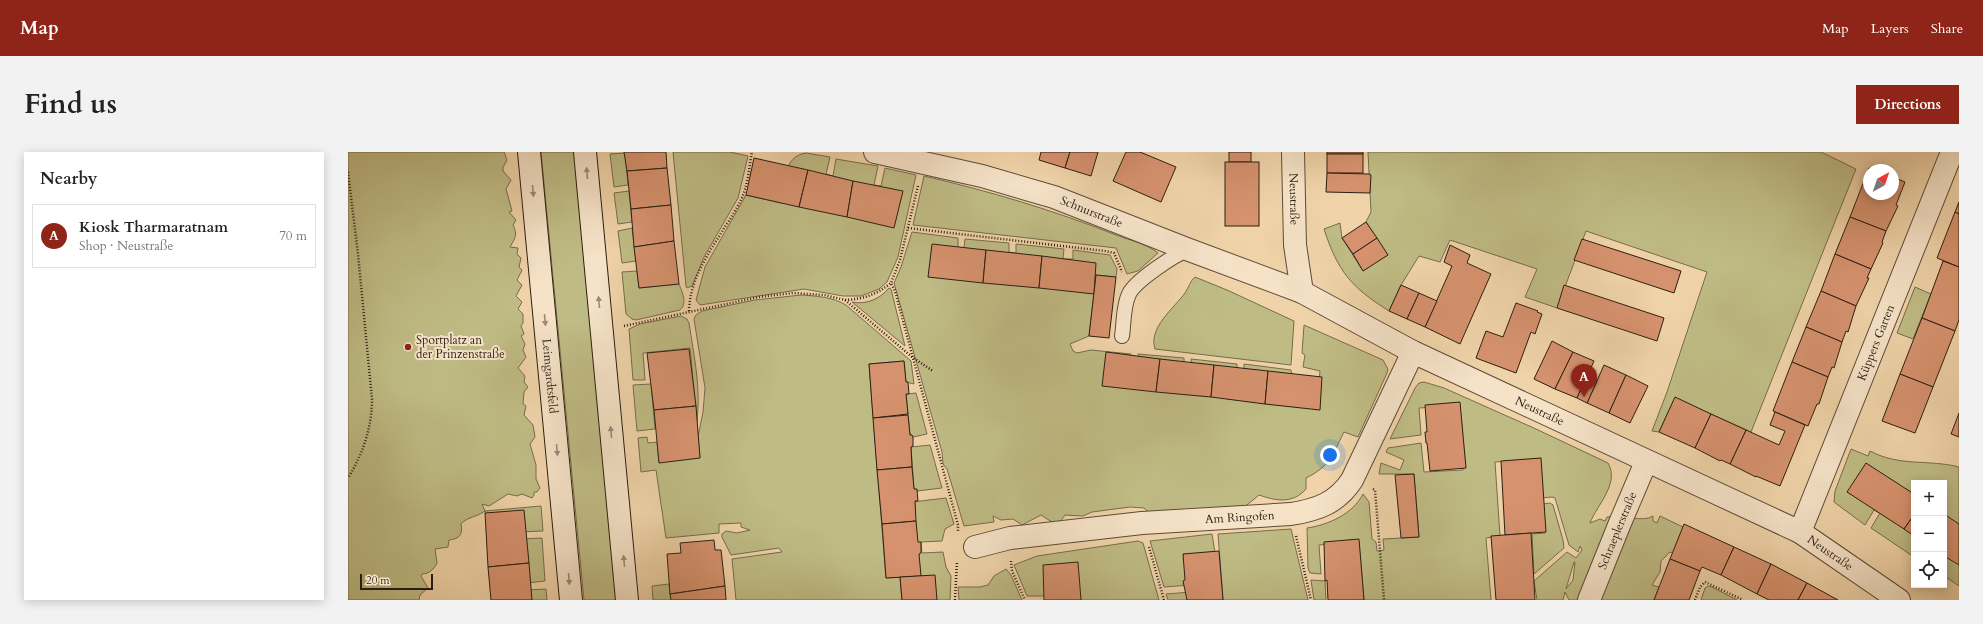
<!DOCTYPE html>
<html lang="en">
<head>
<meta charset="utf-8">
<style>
	body { margin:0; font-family:Cardo,serif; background:#f2f2f2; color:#222 }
	.controls { position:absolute; right:12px; bottom:12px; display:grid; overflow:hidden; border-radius:0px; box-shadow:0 2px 10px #0003 }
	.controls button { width:36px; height:36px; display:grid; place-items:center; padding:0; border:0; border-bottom:1px solid #e0e0e0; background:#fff; color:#222; font:20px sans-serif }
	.compass { position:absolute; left:1515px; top:12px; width:36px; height:36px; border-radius:50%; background:#fff; box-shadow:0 2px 10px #0003; rotate:40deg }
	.scale { position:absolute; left:12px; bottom:10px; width:73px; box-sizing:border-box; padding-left:4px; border:2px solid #2c1e12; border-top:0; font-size:11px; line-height:14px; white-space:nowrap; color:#2c1e12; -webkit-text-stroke:3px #f5e2c7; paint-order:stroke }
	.you { position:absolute; left:982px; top:303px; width:14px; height:14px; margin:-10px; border:3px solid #fff; border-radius:50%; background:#1a73e8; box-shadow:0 0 0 6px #1a73e833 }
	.badge { display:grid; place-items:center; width:26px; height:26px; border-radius:50%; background:#8f2418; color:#fff; font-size:13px; font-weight:700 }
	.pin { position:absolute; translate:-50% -33px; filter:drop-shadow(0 1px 2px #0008) }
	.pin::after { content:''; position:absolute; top:21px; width:14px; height:12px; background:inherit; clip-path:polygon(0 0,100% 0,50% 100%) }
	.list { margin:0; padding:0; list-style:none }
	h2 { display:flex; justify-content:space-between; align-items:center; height:52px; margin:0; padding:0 16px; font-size:17px }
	h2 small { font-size:13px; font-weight:400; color:#767676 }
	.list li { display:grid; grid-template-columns:26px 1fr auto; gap:12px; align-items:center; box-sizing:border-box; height:64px; margin:0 8px 8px; padding:0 8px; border:1px solid #e0e0e0; border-radius:0px }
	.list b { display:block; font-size:15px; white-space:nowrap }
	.list p { margin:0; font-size:13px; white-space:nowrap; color:#767676 }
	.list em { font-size:13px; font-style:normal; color:#767676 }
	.icon { flex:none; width:22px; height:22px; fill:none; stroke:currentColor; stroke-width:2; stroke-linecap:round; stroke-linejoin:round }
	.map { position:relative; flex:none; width:1611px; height:448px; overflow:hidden; border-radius:0px }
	header { display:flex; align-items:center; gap:24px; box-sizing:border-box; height:56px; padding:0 20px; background:#8f2418; color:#fff }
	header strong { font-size:19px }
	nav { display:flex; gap:22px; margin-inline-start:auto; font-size:14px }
	.intro { display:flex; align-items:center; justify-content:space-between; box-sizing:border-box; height:96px; padding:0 24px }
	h1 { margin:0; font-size:28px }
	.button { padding:10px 18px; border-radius:0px; background:#8f2418; color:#fff; font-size:14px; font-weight:700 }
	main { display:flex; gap:24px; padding:0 24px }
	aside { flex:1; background:#fff; border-radius:0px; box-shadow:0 2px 10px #0003 }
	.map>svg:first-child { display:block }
</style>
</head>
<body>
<header>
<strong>Map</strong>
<nav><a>Map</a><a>Layers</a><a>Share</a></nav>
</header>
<div class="intro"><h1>Find us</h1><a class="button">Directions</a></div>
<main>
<aside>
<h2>Nearby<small></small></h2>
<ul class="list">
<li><span class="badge">A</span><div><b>Kiosk Tharmaratnam</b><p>Shop · Neustraße</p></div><em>70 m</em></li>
</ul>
</aside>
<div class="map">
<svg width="1611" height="448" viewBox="0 0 1611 448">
	<rect width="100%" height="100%" fill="#f0d3a9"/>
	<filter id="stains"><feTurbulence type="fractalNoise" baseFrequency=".005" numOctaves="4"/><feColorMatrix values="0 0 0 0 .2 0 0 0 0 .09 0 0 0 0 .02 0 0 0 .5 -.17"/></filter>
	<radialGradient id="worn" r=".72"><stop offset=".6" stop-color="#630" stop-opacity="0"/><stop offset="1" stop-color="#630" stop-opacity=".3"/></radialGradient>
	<!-- green -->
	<g fill="#bfbb84" stroke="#766c4b" fill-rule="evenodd">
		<path d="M0,0H156L159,8L155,15V19L163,28L158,37L164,59L161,60L168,68L165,73C170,83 167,86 162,95L170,96L169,102L173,106L171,115L174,118L169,128L174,133L168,144L174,150L170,157L175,162V171L173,174L176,182L173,184L177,192L175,198L178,205L170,216L177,224L176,230L180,235L176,240L175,252L178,254L176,263L185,273L187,285L182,292L188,313V327L192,336L189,340H186V343L184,346L174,342L169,344L160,342L141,354L134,352L137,359L193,354L195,379L172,380L173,387L194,386L197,429L179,431V438L198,437L199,448H145L143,384L137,359C129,365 119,365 113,372C115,383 111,387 101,388L100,395L87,397L89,411C86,417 81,422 74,422L73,424L80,436L72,443L71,448H0Z"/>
		<path d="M193,0H227L269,448H236Z"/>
		<path d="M325,0H382L400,4L390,46L356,105L344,134L339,136L338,134Z"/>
		<path d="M1020,0H1473L1508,17L1403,280L1327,246L1311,280L1304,279L1319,240L1359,120L1238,79L1209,156L1177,145L1189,117L1102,88L1092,110L1071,104L1053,133L1041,159C1003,135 990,120 976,77L992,71L994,86L1015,119L1039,103L1018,70L1023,60Z"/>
		<path d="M277,1L280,33L266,35L262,2Z"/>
		<path d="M458,1L482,5L478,22L485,24L488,7L530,14L526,33L533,34L537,16L568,23L550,105L539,130L531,137L513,144H495L456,137L352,153L348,148L357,115L398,43L433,51C436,32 435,4 458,1Z"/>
		<path d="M576,24C641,39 705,58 768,83C781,88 799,92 810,101L790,119L779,122L768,96L565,73Z"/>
		<path d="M281,39L284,70L270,72L266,41Z"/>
		<path d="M284,76L288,109L274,111L270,79Z"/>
		<path d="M564,80L610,86V95L616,96L617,87L661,91V100L668,101V92L716,97L715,107H725V98L762,103L769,117L768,125L748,123L741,184L722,192L725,199L729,201L743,198L783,202L782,209L791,210L790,202L836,206V215L844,216L843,207L889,212V218L896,229V212L943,218L946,237L970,240L972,219L955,215L957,203L954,201L956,173L1035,208L1040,217L1039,221L1010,285L996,280C984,304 982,314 958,326V337C945,352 928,349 911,343L894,357L804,363L796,356L782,355L744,360L735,364L717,363L712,370H704L693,363L674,373L665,367L653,368L645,364L646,370L616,374L599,317L595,312L594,300L546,131L553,115Z"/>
		<path d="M289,119L291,136L331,132C334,140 340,151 332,158L288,168L284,167L278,162L274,120Z"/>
		<path d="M847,125L879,138L946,169L943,213L807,197C800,176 826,156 837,141C841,135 842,129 847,125Z"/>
		<path d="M1567,135L1583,142L1565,187L1549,181Z"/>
		<path d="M541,136L543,137L557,194L504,150C518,153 532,147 541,136Z"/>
		<path d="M453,143C468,144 485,145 498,153L563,209L566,232L558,230L556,209L521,212L538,426L552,425L554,448H388L384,407L434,400L431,396L383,403L374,385V382L378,379L389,381L402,378L393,375V371L371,372V381L318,386L308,318L293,320L290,286L299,285L300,291L309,290L311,310L352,305L350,285L355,260L357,236L346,167L348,163L354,159L407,148Z"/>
		<path d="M333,164L339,167L341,171C346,204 353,236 349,269L342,196L295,201L297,228H285L281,177L292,172Z"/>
		<path d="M1076,230L1096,236L1188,277L1260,311C1272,331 1249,353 1242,371L1252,367L1257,369L1259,365C1273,362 1295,371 1305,364V369L1309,371L1312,364L1335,375L1325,401L1322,400L1313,409L1312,420L1304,433L1311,435L1306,448H1221L1217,440L1215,448H1189L1186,429L1219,400L1228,406L1234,398L1232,394L1230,400L1221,393L1207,346L1204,345L1194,346L1191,307L1147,310L1152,384L1138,386L1143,448H1016L1011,390L971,393L973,422L962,421L960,416L959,376C980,373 1005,362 1015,342L1021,350L1024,387L1028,390L1029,399L1036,398L1035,387L1071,385L1066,322H1031L1033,311L1052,318L1056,308L1038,300L1040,296L1073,291L1076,320L1115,318L1111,254L1071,256L1073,283L1042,287L1067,236L1071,231ZM1227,410L1225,428L1218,437L1226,410Z"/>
		<path d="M303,232L307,277L289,279L285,233Z"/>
		<path d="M568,241L579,282L565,285L562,283L558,242Z"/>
		<path d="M582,293L594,336L569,339L566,337L563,295Z"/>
		<path d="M1503,297L1520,304L1522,299C1552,315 1580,307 1611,315V434L1596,424V331H1566V405L1523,376L1532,361L1526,358L1517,373L1486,350L1487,339Z"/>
		<path d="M598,346L606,372L597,377L594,389L573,390L574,401L595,400L598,415L603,424L602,448H570L564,350Z"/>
		<path d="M1202,351L1205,353L1215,388L1216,396L1186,422L1184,382L1197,381L1195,352Z"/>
		<path d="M943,377L960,448H875L870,382Z"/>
		<path d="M864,382L867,401L863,448H820L818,442L843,440V433L816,435L802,389Z"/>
		<path d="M790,389L795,391L811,448H700V444H679L666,413L689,404Z"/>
		<path d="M658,417L663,423L674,448H611L610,435H632L640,433L646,424Z"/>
		<path d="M963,428L977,429L978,448H966Z"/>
		<path d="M321,432L323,448H305L304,434Z"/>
		<path d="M1360,434L1364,435L1389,448H1353L1357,436Z"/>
	</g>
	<!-- building -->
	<g fill="#d6926e" stroke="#2c1e12">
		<path d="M276,0H318L319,16L279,19Z"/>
		<path d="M693,0H722L717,16L691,8Z"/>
		<path d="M722,0H750L743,24L717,16Z"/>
		<path d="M778,0H792L828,15L813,50L765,29Z"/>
		<rect x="881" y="0" width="22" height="10"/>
		<rect x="979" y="0" width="36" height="2"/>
		<rect x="979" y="2" width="36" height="19"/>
		<path d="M406,6L460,18L451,55L398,43Z"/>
		<rect x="877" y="10" width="34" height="64"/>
		<path d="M319,16L323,53L283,57L279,19Z"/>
		<path d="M1521,16L1527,18H1521V42H1545V25L1557,30L1548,53L1550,54L1538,79L1502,65Z"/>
		<path d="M460,18L505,29L499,65L451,55Z"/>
		<path d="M979,21L1021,22L1023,23L1022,41L978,40Z"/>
		<path d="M505,29L555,39L546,76L499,65Z"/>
		<path d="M1611,50V62L1607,60Z"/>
		<path d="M323,53L326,89L286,95L283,57Z"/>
		<path d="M1607,60L1611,62V115L1589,106Z"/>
		<path d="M1502,65L1538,79L1534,90L1535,91L1523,117L1487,102Z"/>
		<path d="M1018,70L1029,86L1005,102L994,86Z"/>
		<path d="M1029,86L1040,103L1015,119L1005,102Z"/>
		<path d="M1234,87L1333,119L1326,141L1226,108Z"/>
		<path d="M326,89L331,132L291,136L286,95Z"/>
		<path d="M584,92L638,98L635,131L580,125Z"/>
		<path d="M1102,93L1122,103L1119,111L1143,122L1112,192L1077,175L1104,114L1096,110Z"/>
		<path d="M638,98L694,104L691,136L635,131Z"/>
		<path d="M1487,102L1523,117L1519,126H1521L1508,154L1473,139Z"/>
		<path d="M694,104L748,111L746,142L691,136Z"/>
		<path d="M1595,109L1611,115V168L1607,179L1574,166Z"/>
		<path d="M748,123L768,125L761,186L741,184Z"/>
		<path d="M1053,133L1071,141L1059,167L1041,159Z"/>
		<path d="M1216,133L1316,166L1309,189L1209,156Z"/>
		<path d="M1473,139L1508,154L1500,180L1498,179L1494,190L1458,175Z"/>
		<path d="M1071,141L1089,149L1077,175L1059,167Z"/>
		<path d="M1168,151L1190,159L1189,160L1194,162L1187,182L1183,180L1168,221L1128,206L1138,179L1155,185Z"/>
		<path d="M1574,166L1607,179L1585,235L1552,222Z"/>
		<path d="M1458,175L1494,190L1486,216L1484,215L1480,225L1444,210Z"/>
		<path d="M1204,189L1225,200L1207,237L1186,227Z"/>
		<path d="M341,197L348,254L306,258L299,201Z"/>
		<path d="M758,200L812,207L808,240L754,234Z"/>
		<path d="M1225,200L1246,209L1229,246L1207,237Z"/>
		<path d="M812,207L866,213L863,245L808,240Z"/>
		<path d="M556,209L558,230H560L561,242H558L560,262L525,266L521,212Z"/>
		<path d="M1444,210L1480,225L1471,252H1469L1460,274L1425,259Z"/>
		<path d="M866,213L920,219L917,252L863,245Z"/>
		<path d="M1256,213L1278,223L1261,261L1239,251Z"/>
		<path d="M920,219L974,225L972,258L917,252Z"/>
		<path d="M1552,222L1585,235L1567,281L1534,269Z"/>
		<path d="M1278,223L1300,234L1282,271L1261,261Z"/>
		<path d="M1239,224L1249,229L1239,251L1229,246Z"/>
		<path d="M1327,245L1363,262L1347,296L1311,280Z"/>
		<path d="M1112,250L1118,316L1082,319L1079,291H1078L1077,280H1079L1077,253Z"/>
		<path d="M348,254L352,306L311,311L306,258Z"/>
		<path d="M1427,260L1457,273L1432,334L1408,324V325L1382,312L1398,278L1431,293L1437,279L1422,273Z"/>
		<path d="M1611,261V285L1603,282Z"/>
		<path d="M1363,262L1398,278L1382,312L1373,308L1372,309L1347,296Z"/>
		<path d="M560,263L562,283H564L565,285V294L563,295L564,315L529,318L525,266Z"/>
		<path d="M1193,306L1198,380L1157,383L1153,309Z"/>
		<path d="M1518,311L1566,342V363L1556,377L1499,340Z"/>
		<path d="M564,315L566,337H569L570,349H567L568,369L534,372L529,318Z"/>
		<path d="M1066,322L1071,385L1053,386L1047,323Z"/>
		<path d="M176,358L181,411L140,415L137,361Z"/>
		<path d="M1596,362L1611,372V413L1596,404Z"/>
		<path d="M1566,363V384L1556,377Z"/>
		<path d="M568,369L570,390H573V401L571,402L573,424L538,426L534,372Z"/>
		<path d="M1336,372L1386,395L1373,423L1354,415L1352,419L1322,407Z"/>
		<path d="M1183,381L1187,448H1148L1143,384Z"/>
		<path d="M1011,387L1016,448H980L979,428L977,429L976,390Z"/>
		<path d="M366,388L367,398H373L377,434L322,442L319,402L333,401L332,391Z"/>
		<path d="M1386,395L1423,412L1409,442L1373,423Z"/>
		<path d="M871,399L875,448H839L835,429L837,428L835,402Z"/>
		<path d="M1322,407L1352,419L1341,448H1306Z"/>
		<path d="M730,410L733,448H696L695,413Z"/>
		<path d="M181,411L184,448H143L140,415Z"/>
		<path d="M1423,412L1459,431L1450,448H1421L1409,442Z"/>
		<path d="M587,423L589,448H554L552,425Z"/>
		<path d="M1459,431L1490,448H1450Z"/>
		<path d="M377,434L378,448H323L322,442Z"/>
	</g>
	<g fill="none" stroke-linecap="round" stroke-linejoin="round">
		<defs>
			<path id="lane" d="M774,184C776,171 775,154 781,142C787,129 826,103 840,98"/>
			<g id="street">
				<path id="s1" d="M527,0L634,24L706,45L836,96L954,140L1065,200L1452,380L1551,448"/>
				<path id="s2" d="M945,0L947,93L954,140"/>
				<path id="s3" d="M1452,380L1604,0"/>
				<path id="s4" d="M627,395L662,386L794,371L943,362C969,358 989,351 1004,328L1065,200"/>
				<path id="s5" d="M1241,448L1272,371L1298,310"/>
			</g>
			<g id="secondary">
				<path id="s6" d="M181,0L223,448"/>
				<path d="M237,0L279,448"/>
			</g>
		</defs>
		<!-- lane casing -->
		<use href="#lane" stroke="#5d4b38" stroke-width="16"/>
		<!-- street casing -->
		<use href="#street" stroke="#5d4b38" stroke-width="24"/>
		<!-- secondary casing -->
		<use href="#secondary" stroke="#2c1e12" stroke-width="24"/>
		<!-- path -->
		<g stroke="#2c1e12" stroke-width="2.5" stroke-dasharray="1 2" stroke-linecap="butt">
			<path d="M0,20L10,102L24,247C24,275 15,302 0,326"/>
			<path d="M570,34L552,108L543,131L547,139L610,373V380"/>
			<path d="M560,76L757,99L766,101L774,120"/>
			<path d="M497,148C515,147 528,143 543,131"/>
			<path d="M341,159C342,118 375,83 393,48C400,34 401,15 404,0"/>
			<path d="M276,174L411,145L445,141L476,143L497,148L564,205L585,219"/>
			<path d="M1025,337L1027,338L1036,448"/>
			<path d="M948,384L963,448"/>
			<path d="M801,395L816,448"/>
			<path d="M663,409L664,419L677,448"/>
			<path d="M607,448L609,409"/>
			<path d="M1347,448L1352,435L1357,430L1395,448"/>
		</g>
		<!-- lane -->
		<use href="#lane" stroke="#f5e2c7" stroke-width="14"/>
		<!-- street -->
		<use href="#street" stroke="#f5e2c7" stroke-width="22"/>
		<!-- secondary -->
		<use href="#secondary" stroke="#f5e2c7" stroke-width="22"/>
	</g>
	<!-- one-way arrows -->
	<defs><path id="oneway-solid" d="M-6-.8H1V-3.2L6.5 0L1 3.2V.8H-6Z"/></defs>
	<g fill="#9b8a76">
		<use href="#oneway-solid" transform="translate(239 21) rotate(-95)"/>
		<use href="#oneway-solid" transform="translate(185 39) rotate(85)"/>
		<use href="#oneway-solid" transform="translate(251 150) rotate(-95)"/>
		<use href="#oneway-solid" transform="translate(197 168) rotate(85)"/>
		<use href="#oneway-solid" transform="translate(263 280) rotate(-95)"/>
		<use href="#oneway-solid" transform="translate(209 298) rotate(85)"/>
		<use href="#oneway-solid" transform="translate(276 409) rotate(-95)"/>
		<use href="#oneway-solid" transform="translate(221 427) rotate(85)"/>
	</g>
	<!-- markers -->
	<circle fill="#8f2418" stroke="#f5e2c7" stroke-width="1.5" cx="60" cy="195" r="4"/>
	<g text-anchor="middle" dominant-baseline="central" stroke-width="4" stroke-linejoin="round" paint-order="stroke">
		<!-- street labels -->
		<g font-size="12" fill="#2c1e12" stroke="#f5e2c7">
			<text stroke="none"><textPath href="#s2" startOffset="47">Neustraße</textPath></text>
			<text stroke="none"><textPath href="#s1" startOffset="225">Schnurstraße</textPath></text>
			<text stroke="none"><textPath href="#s3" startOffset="204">Küppers Garten</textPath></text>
			<text stroke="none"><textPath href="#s6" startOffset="225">Leimgardtsfeld</textPath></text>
			<text stroke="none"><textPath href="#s1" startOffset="716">Neustraße</textPath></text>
			<text stroke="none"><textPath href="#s4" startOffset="267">Am Ringofen</textPath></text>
			<text stroke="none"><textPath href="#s5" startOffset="75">Schraeplerstraße</textPath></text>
			<text stroke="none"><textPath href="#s1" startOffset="1040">Neustraße</textPath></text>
		</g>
		<!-- poi labels -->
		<g font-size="12" fill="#2c1e12" stroke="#f5e2c7" text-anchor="start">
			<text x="68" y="188">Sportplatz an<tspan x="68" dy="14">der Prinzenstraße</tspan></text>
		</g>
	</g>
	<rect width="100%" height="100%" filter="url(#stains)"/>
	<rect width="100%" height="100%" fill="url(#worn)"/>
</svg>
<div class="controls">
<button>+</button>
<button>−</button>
<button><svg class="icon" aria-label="locate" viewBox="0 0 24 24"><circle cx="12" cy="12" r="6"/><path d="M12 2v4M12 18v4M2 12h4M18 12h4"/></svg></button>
</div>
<svg class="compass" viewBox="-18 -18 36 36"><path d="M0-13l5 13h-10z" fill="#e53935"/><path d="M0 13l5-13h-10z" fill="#767676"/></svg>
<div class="scale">20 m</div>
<div class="you"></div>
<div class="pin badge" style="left:1236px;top:245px">A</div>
</div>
</main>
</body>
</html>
